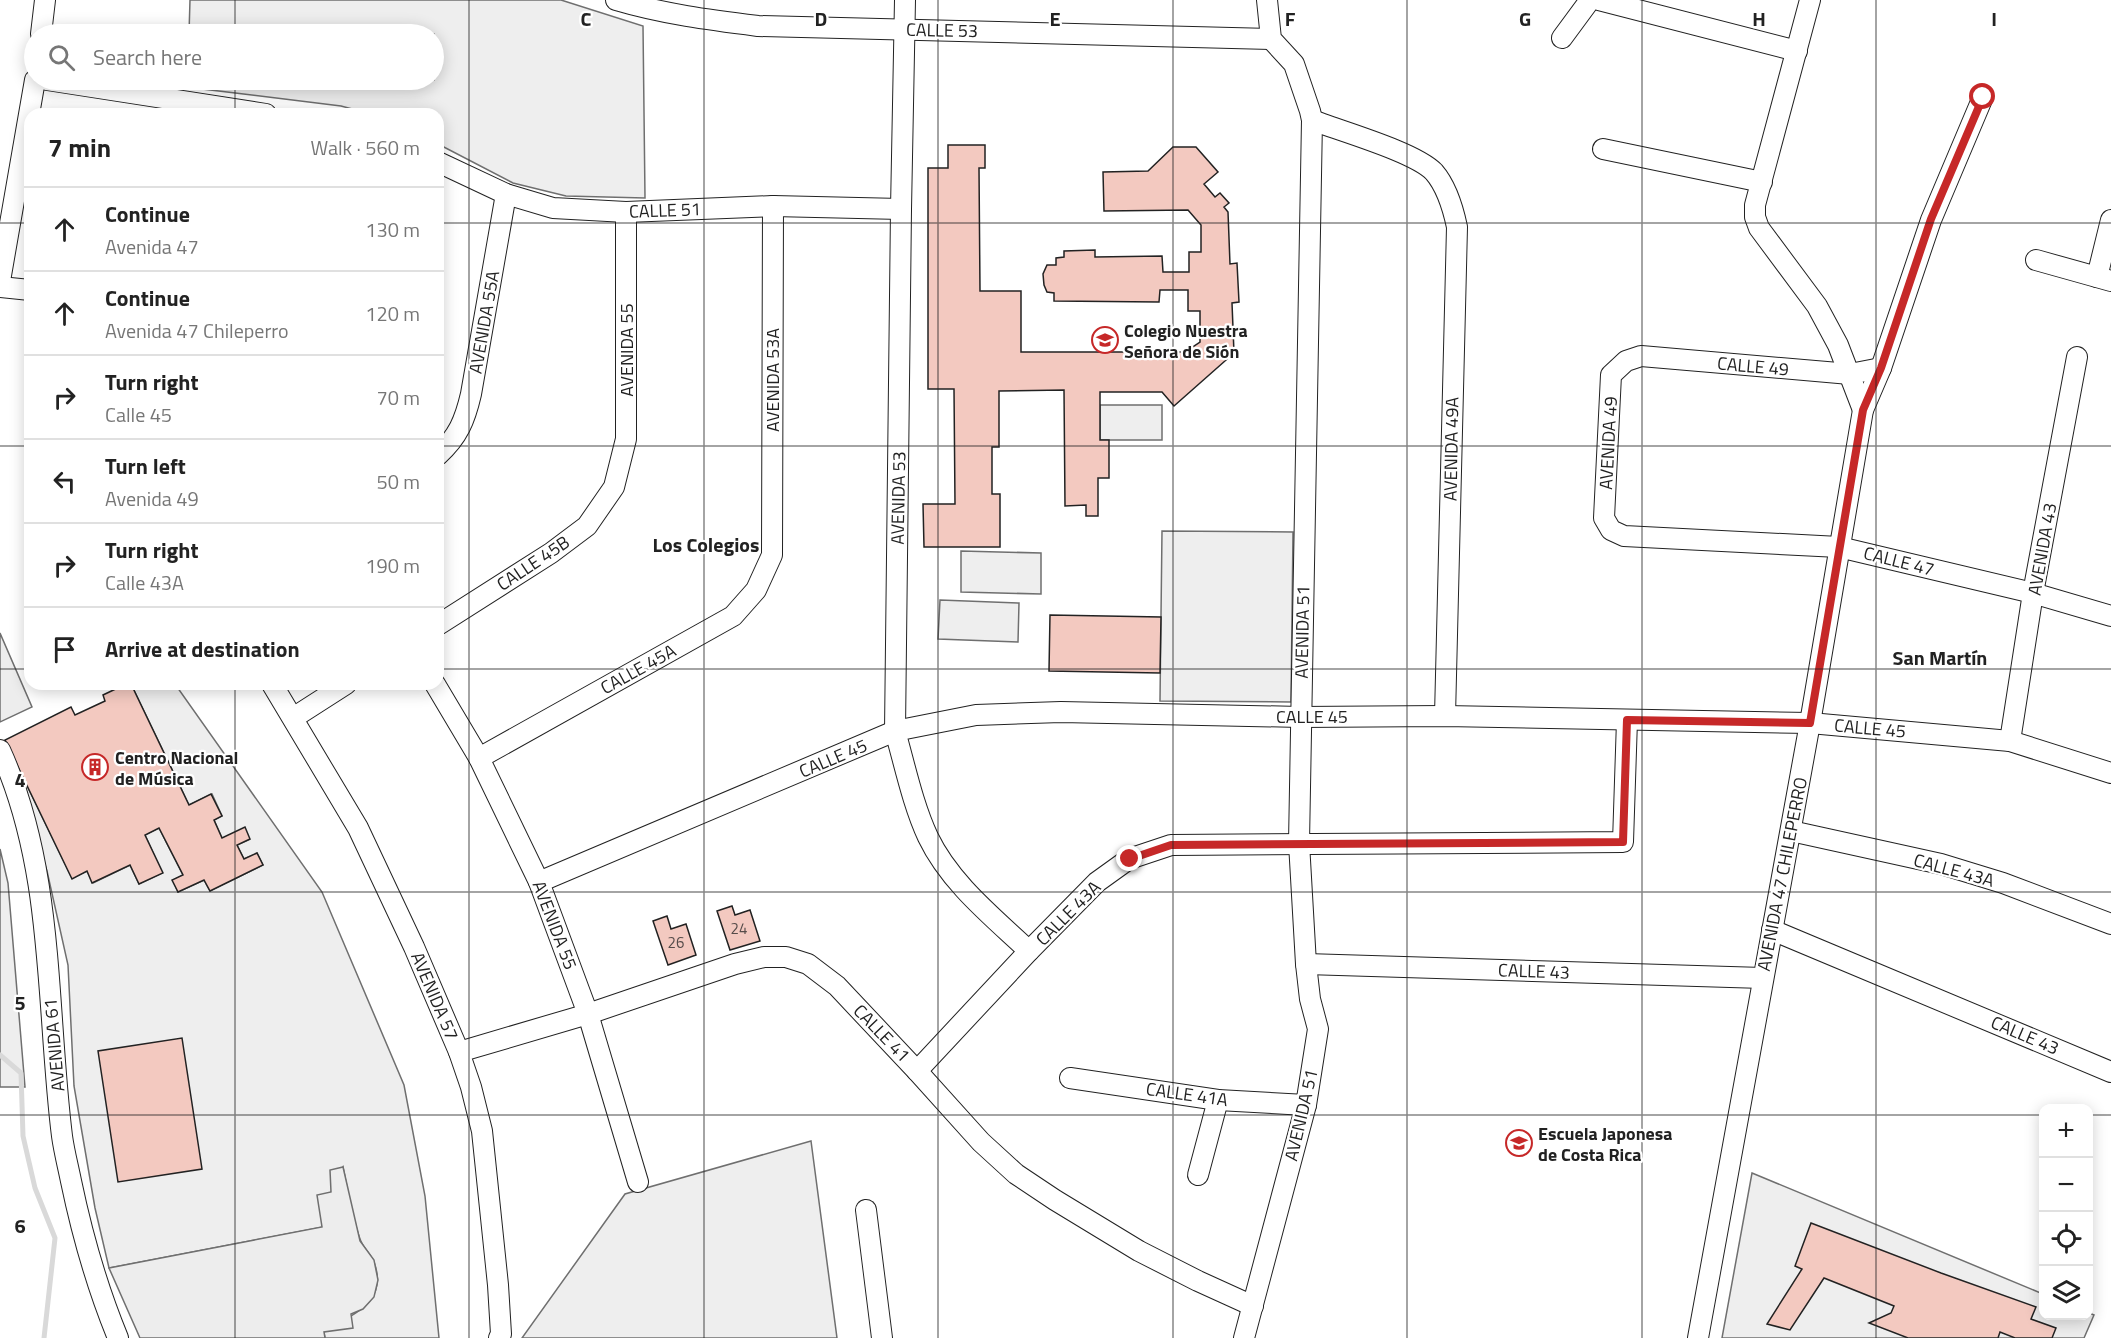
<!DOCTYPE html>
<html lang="en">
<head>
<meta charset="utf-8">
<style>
	body { margin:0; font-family:"Titillium Web",sans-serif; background:#f6f6f6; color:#222 }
	.controls { position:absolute; right:18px; bottom:18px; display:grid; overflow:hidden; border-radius:12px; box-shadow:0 3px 15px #0003 }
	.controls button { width:54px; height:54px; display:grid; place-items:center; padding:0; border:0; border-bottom:2px solid #e0e0e0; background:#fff; color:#222; font:30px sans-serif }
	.stop { position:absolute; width:18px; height:18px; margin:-14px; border:4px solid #c62828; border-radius:50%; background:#fff }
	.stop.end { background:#c62828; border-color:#fff; box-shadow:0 2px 6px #0008 }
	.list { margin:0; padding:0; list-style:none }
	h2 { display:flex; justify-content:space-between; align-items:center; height:78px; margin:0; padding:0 24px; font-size:26px }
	h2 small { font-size:20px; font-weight:400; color:#767676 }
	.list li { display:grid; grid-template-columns:39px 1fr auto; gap:18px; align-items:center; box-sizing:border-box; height:84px; padding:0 24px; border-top:2px solid #e0e0e0 }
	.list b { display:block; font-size:22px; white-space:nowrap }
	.list p { margin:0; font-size:20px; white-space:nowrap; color:#767676 }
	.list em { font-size:20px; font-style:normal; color:#767676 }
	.icon { flex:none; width:33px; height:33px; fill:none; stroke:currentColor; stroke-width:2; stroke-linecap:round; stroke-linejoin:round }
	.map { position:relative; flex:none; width:2111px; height:1338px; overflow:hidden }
	.search { position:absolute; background:#fff; box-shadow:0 3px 15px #0003; left:24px; top:24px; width:420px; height:66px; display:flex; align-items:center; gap:15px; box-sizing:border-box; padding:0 21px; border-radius:33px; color:#767676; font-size:22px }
	.panel { position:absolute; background:#fff; box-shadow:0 3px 15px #0003; left:24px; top:108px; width:420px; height:582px; border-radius:18px }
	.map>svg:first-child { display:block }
</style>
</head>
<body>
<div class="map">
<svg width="2111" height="1338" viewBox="0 0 2111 1338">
	<rect width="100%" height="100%" fill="#fff"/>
	<!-- green -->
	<g fill="#eee" stroke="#6f6f6f" stroke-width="1.5">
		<path d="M190,0H561L643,26L645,198L566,196L513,183L438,144V114H371L341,106L186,87L187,80H434V34H189Z"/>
		<rect x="1100" y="405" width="62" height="35"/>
		<path d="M1162,531L1293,532L1291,702L1160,701Z"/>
		<path d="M961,551L1041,553V594L961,592Z"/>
		<path d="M940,600L1019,603L1018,642L938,639Z"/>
		<path d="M131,684H175L322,892L404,1085L425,1196L439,1338H325L324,1332C352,1314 389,1303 374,1262C371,1254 363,1248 360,1239C352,1216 348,1191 343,1167L331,1192L323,1227L109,1268L95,1208L74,1086L68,965L47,871L5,740L72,878L87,871L93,883L130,865L139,884L162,873L145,835L159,828L183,875L173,880L178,892L204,880L210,891L263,865L257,853L244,859L237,845L250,839L222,838L214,820L222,816L212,794L189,805Z"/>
		<path d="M0,849L8,883L25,1087H0Z"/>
		<path d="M811,1141L837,1338H522L625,1194Z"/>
		<path d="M1752,1173L2043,1294L2044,1316H2088L2089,1313L2094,1315L2084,1338H1722Z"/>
	</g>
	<!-- parking -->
	<g fill="#ededed" stroke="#6f6f6f" stroke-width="1.5">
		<path d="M0,633L32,707L0,722Z"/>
		<path d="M343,1167L360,1241L374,1260L378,1280L374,1297L363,1309L351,1314L353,1328L324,1332L325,1338H140L109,1268L322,1227L317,1195L331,1192L330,1170Z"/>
	</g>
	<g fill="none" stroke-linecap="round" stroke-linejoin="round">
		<!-- stream -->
		<path stroke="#d9d9d9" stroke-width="5" d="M0,1055L21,1073L23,1136L35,1188L55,1238L44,1338"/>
	</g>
	<!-- building -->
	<g fill="#f3c9c0" stroke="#222" stroke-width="1.5">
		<path d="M948,145H985V168H979L980,291H1021V352H1185L1200,342V311H1188V290H1160L1159,302L1054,301V293L1047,292L1044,285L1043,274L1047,265H1056V258L1064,257V251L1095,250V257L1162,256L1163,272H1189V252H1201V225L1188,210L1104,211L1103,172L1148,171L1173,147H1196L1218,172L1204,184L1215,197L1220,193L1229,203L1224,207L1228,212L1230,264L1237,263L1239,302L1232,303L1234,353L1174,406L1162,392H1100V440H1109V478H1098V516H1086V505L1065,506L1064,390L999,391V447H992V494H1000V547H924L923,504H955L954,389H928V168H948Z"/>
		<path d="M1050,615L1161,617L1160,673L1049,671Z"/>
		<path d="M126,684H131L189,805L211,794L222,816L214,820L222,838L245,827L250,839L237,845L244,859L257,853L263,865L210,891L204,880L178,892L172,880L183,875L159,828L145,835L163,873L139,884L130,865L92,883L87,871L72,879L5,740L71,707L75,715L105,701L103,695Z"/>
		<path d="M732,906L735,915L750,910L760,941L730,950L717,911Z"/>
		<path d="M667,916L671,929L686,924L696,955L668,965L653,921Z"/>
		<path d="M182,1038L202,1169L118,1182L98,1051Z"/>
		<path d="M1811,1223L1941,1273L2036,1307L2031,1319L2056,1328L2052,1338H2015L2000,1332L1998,1338H1908L1869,1323L1891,1313L1894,1306L1824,1278L1790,1330L1767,1324L1802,1269L1795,1266Z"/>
	</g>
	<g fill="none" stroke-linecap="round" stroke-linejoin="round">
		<defs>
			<g id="minor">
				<path d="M616,0C663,14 710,20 758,26L1271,39"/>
				<path d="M905,0L901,209L895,731C905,766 913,805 928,837C950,883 993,917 1029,951"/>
				<path d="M1599,0L1797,51"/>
				<path d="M1810,0L1755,205V217L1759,228L1817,306L1838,345L1863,410"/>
				<path d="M41,34L45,0"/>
				<path d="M1562,38L1590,0"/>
				<path d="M47,80L266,114"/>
				<path d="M1312,120C1340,131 1415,152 1434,172C1447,187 1453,208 1457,227L1445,716"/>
				<path d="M1603,149L1762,182"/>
				<path d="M438,162L506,194L553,208L626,212L773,206L901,209"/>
				<path d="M2036,260L2111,281"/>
				<path d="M2097,277L2111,220"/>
				<path d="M0,281L35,80"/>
				<path d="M0,287L30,290"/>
				<path d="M1881,368L1850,374L1641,356L1626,361L1611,375L1604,518L1611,530L1624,536L1839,547L2033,593L2111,616"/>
				<path d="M438,455C458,437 465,420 471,394L506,194"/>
				<path d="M438,625L551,553L587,526L614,487L626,439V212"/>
				<path d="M272,684L358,828L414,947L459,1052L471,1087L482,1131L498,1285L501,1334L499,1338"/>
				<path d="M435,684L479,758L539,882L588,1014L638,1182"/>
				<path d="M293,718L346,684"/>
				<path d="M2010,741L2033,593L2077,357"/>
				<path d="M0,750C55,870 46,1008 62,1136C64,1151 68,1166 71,1181C82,1234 97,1287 118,1338"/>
				<path d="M479,758L733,616L756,590L772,555L773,206"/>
				<path d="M1791,831L1941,864L2003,883L2111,924"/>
				<path d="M539,882L895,731L976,715L1061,712L1300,717L1445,716L1810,723L2010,741L2111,773"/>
				<path d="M1772,930L2111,1072"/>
				<path d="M1306,964L1763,978"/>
				<path d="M459,1052L588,1014L735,964L764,957H786L808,964L837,986L917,1071L981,1142L1016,1174L1055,1200L1139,1251L1198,1281L1253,1306"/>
				<path d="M917,1071L1029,951L1097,882L1129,859L1171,845L1623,842L1627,720"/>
				<path d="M1070,1078L1218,1100L1306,1105"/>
				<path d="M1198,1175L1218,1100"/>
				<path d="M866,1210L882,1338"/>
				<path d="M1244,1338L1306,1105L1318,1029L1310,999L1306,964L1299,843L1312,120L1310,111L1294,64L1271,39L1267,0"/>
				<path d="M1698,1338L1810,723L1863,410L1881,368L1931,220L1983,97"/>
			</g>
		</defs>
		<!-- minor casing -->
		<use href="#minor" stroke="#222" stroke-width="22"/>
		<!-- minor -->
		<use href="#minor" stroke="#fff" stroke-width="20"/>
	</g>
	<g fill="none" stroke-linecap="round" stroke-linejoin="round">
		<!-- route -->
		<path stroke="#c62828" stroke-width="8" d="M1130,859L1171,845L1623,842L1627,720L1810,723L1863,410L1881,368L1931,219L1983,97"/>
	</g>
	<!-- grid -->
	<path fill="none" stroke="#222" stroke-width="1.5" stroke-opacity="0.55" d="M235,0V34M469,0V1338M704,0V1338M938,0V1338M1173,0V1338M1407,0V1338M1642,0V1338M1876,0V1338M235,80V114M0,223H30M438,223H2111M0,446H30M438,446H2111M0,669H30M438,669H2111M235,684V1338M0,892H2111M0,1115H2044M2088,1115H2111"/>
	<!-- icons -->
	<defs>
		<symbol id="school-ring" viewBox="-11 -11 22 22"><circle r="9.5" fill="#fff" stroke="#c62828" stroke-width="1.5"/><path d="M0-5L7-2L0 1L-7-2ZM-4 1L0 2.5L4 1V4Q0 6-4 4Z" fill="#c62828"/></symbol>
		<symbol id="building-ring" viewBox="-11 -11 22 22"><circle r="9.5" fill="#fff" stroke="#c62828" stroke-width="1.5"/><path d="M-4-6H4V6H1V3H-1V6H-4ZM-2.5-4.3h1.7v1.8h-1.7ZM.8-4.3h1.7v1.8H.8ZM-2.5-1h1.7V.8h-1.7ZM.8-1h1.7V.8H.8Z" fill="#c62828"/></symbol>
	</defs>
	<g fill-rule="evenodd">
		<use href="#school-ring" x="1090" y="325" width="30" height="30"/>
		<use href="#building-ring" x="80" y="752" width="30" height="30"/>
		<use href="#school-ring" x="1504" y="1128" width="30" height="30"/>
	</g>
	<g text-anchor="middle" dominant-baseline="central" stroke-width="4.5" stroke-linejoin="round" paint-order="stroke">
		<!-- number labels -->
		<g font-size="15" fill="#564c4a">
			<text x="739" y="928">24</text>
			<text x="676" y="942">26</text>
		</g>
		<!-- street labels -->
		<g font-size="18" fill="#222" stroke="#fff">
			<text transform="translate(942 30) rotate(1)">CALLE 53</text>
			<text transform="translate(665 210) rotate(-2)">CALLE 51</text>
			<text transform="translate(484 322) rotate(-80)">AVENIDA 55A</text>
			<text transform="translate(626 350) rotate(-90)">AVENIDA 55</text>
			<text transform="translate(1753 366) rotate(5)">CALLE 49</text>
			<text transform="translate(772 380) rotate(-90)">AVENIDA 53A</text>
			<text transform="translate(1608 443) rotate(-87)">AVENIDA 49</text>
			<text transform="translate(1451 449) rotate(-89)">AVENIDA 49A</text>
			<text transform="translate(898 498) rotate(-89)">AVENIDA 53</text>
			<text transform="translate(2042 549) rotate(-80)">AVENIDA 43</text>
			<text transform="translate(1899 561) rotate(14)">CALLE 47</text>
			<text transform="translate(533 563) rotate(-34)">CALLE 45B</text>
			<text transform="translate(1302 632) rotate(-89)">AVENIDA 51</text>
			<text transform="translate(638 669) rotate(-29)">CALLE 45A</text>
			<text x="1312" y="716">CALLE 45</text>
			<text transform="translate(1870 728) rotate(5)">CALLE 45</text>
			<text transform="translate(833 758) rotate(-23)">CALLE 45</text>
			<text transform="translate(1954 870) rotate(15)">CALLE 43A</text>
			<text transform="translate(1782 874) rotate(-79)">AVENIDA 47 CHILEPERRO</text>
			<text transform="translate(1068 913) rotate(-45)">CALLE 43A</text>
			<text transform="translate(555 925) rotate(69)">AVENIDA 55</text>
			<text transform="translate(1534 971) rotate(2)">CALLE 43</text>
			<text transform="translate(435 996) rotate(67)">AVENIDA 57</text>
			<text transform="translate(882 1033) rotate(46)">CALLE 41</text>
			<text transform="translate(2025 1035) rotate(23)">CALLE 43</text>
			<text transform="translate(54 1045) rotate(-95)">AVENIDA 61</text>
			<text transform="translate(1187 1094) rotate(8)">CALLE 41A</text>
			<text transform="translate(1301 1115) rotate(-77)">AVENIDA 51</text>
		</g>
		<!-- poi labels -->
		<g font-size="18" font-weight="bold" fill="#222" stroke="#fff" text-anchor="start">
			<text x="1124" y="330">Colegio Nuestra<tspan x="1124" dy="21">Señora de Sión</tspan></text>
			<text x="115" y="757">Centro Nacional<tspan x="115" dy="21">de Música</tspan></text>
			<text x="1538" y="1133">Escuela Japonesa<tspan x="1538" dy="21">de Costa Rica</tspan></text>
		</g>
		<!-- neighbourhood labels -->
		<g font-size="20" font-weight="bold" fill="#222" stroke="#fff">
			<text x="706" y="544">Los Colegios</text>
			<text x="1940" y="657">San Martín</text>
		</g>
	</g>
	<g font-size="20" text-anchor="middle" font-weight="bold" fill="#222" stroke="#fff" stroke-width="4.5" stroke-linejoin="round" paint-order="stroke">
		<text x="586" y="26">C</text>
		<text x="821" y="26">D</text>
		<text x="1055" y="26">E</text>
		<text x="1290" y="26">F</text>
		<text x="1525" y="26">G</text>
		<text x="1759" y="26">H</text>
		<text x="1994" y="26">I</text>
		<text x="20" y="787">4</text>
		<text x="20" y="1010">5</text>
		<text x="20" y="1233">6</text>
	</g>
</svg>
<div class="controls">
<button>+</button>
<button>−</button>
<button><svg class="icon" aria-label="locate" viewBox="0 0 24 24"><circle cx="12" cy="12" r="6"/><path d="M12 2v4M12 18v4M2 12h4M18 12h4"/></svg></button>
<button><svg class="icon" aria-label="layers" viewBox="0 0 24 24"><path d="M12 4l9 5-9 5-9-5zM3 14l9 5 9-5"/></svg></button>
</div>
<div class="stop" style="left:1983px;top:97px"></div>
<div class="stop end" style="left:1130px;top:859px"></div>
<div class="search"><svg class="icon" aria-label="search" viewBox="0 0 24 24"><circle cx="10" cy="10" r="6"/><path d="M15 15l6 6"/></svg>Search here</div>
<section class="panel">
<h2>7 min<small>Walk · 560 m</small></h2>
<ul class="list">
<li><svg class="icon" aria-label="ahead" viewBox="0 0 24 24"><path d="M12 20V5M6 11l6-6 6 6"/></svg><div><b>Continue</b><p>Avenida 47</p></div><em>130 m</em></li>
<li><svg class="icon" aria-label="ahead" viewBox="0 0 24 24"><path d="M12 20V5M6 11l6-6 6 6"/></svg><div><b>Continue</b><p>Avenida 47 Chileperro</p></div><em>120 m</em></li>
<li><svg class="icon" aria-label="right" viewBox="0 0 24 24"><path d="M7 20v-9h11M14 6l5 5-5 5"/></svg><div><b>Turn right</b><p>Calle 45</p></div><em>70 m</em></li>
<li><svg class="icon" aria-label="left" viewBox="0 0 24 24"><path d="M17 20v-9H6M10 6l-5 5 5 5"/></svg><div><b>Turn left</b><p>Avenida 49</p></div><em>50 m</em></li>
<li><svg class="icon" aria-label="right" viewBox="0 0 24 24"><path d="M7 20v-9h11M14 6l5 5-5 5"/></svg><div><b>Turn right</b><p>Calle 43A</p></div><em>190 m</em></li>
<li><svg class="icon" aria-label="arrive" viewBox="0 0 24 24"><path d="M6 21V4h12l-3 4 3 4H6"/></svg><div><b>Arrive at destination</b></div></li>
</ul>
</section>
</div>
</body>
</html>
